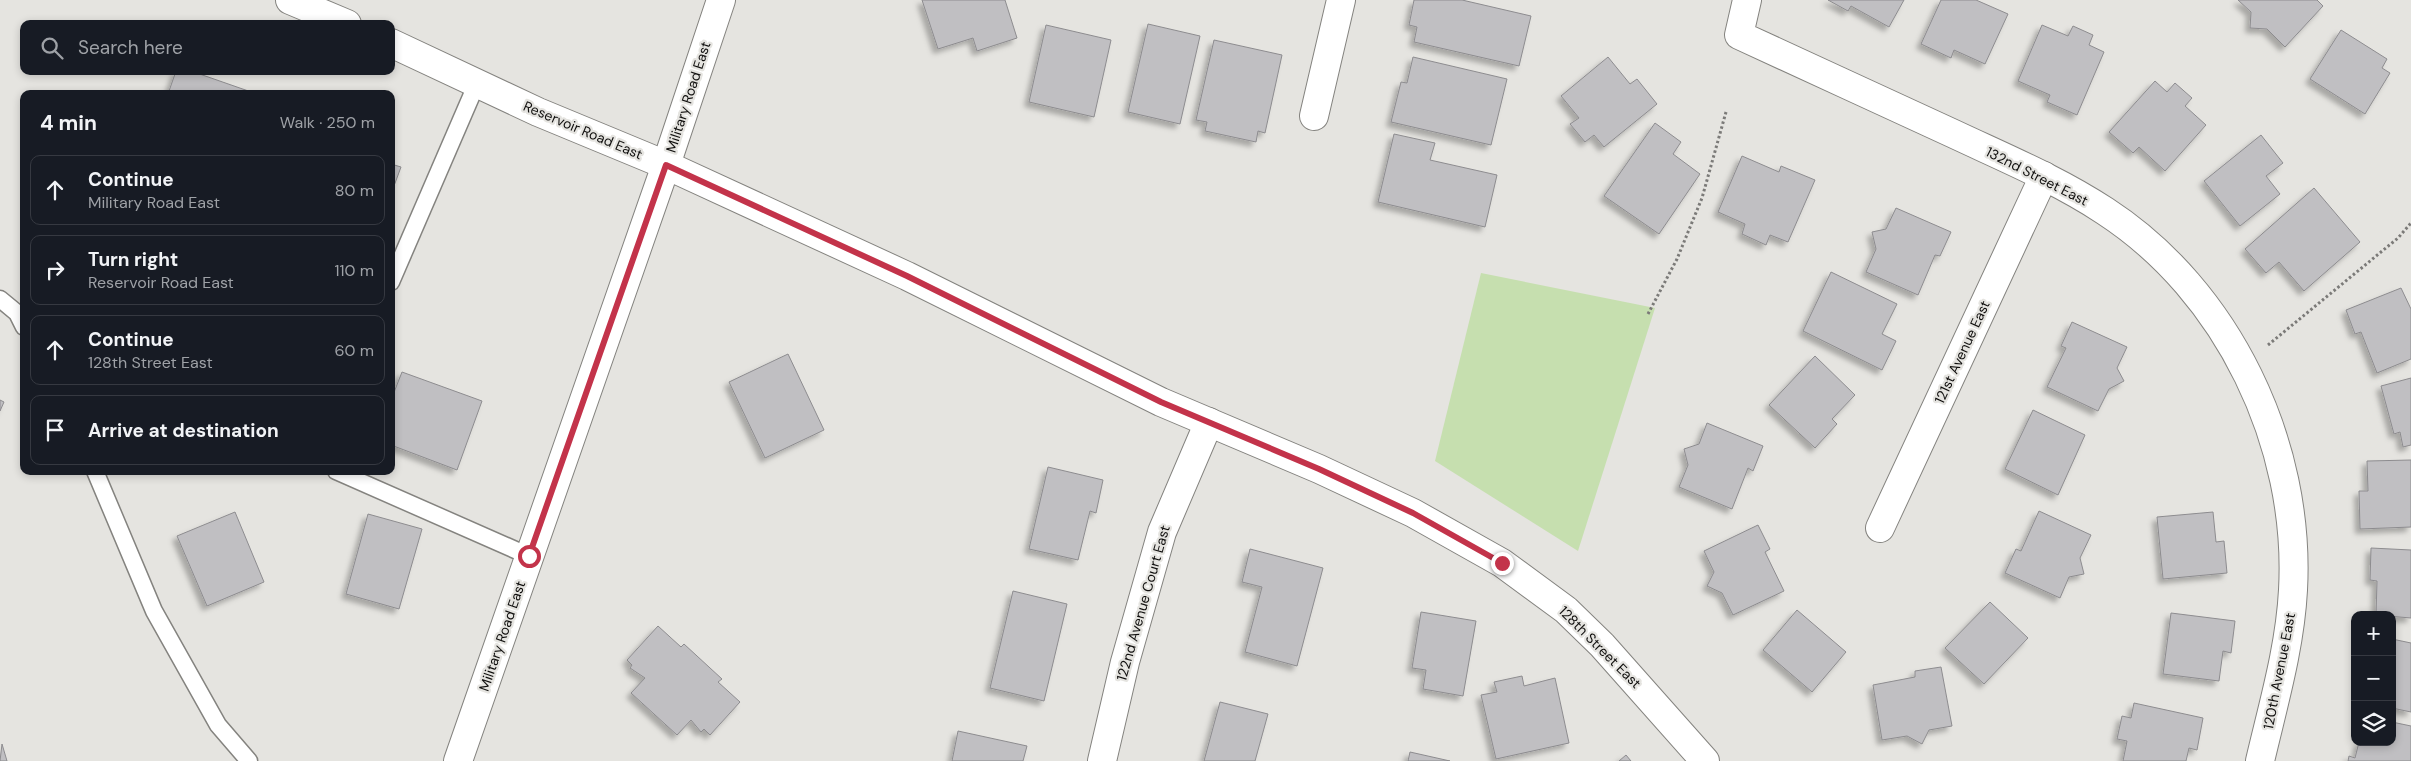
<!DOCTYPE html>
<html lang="en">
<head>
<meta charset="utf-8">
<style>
	body { margin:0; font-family:"DM Sans",sans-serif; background:#242831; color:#f1f3f6 }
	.controls { position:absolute; right:15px; bottom:15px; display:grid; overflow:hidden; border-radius:10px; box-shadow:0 2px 8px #0003 }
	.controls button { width:45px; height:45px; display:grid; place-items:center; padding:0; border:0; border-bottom:1px solid #363941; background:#171b24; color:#f1f3f6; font:25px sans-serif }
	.stop { position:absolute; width:15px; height:15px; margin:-11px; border:4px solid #c3334a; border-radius:50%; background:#fff }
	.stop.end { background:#c3334a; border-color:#fff; box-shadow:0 1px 5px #0008 }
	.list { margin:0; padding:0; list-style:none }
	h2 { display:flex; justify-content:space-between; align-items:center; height:65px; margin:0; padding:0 20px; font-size:21px }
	h2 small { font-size:16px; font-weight:400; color:#9ea1a6 }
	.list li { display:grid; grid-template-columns:32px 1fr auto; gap:15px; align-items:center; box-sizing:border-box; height:70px; margin:0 10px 10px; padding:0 10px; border:1px solid #363941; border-radius:10px }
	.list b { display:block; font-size:19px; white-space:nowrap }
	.list p { margin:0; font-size:16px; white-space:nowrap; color:#9ea1a6 }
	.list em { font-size:16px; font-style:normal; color:#9ea1a6 }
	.icon { flex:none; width:28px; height:28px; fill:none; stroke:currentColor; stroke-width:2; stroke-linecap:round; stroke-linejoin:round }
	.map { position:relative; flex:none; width:2411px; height:761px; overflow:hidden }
	.search { position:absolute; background:#171b24; box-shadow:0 2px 8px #0003; left:20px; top:20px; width:375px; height:55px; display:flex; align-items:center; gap:12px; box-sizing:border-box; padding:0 18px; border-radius:10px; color:#9ea1a6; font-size:19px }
	.panel { position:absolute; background:#171b24; box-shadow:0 2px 8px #0003; left:20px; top:90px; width:375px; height:385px; border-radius:10px }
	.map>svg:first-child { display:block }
</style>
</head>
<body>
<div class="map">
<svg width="2411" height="761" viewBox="0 0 2411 761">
	<defs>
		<filter id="shadow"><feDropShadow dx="-4.5" dy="4.5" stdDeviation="2.5" flood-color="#0004"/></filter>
	</defs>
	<rect width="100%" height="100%" fill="#e5e4e0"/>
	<!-- green -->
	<path fill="#c6dfaf" d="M1481,273L1655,308L1578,551L1435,461Z"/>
	<!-- building -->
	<g fill="#c0bfc2" stroke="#8d8c8f" filter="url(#shadow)">
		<path d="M922,0H1005L1017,38L977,51L973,38L938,49Z"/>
		<path d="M1414,0H1462L1531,16L1519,66L1414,42L1417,27L1409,25Z"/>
		<path d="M1828,0H1904L1889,27L1851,6L1848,11Z"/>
		<path d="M1941,0H1976L2008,14L1985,64L1954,50L1951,58L1921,44Z"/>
		<path d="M2238,0H2317L2323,6L2285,47L2267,29L2250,28L2251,12Z"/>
		<path d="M1148,24L1200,36L1180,124L1128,112Z"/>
		<path d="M1046,25L1111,40L1094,117L1029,102Z"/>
		<path d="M2042,25L2068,36L2073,26L2093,35L2089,45L2104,52L2077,115L2047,102L2050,95L2018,81Z"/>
		<path d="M2341,30L2387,59L2382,68L2390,73L2365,114L2310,79Z"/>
		<path d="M1214,40L1282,55L1265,133L1258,131L1256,142L1205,131L1207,122L1196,120Z"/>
		<path d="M1413,57L1507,79L1491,145L1391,122L1401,82L1407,83Z"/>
		<path d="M1608,57L1630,84L1637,79L1657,104L1604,147L1594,135L1585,142L1570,124L1579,118L1561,96Z"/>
		<path d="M176,71H191L257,94H168Z"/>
		<path d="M2155,81L2167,92L2175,83L2192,98L2185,106L2206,125L2165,171L2139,147L2133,153L2109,132Z"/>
		<path d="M1655,123L1681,142L1673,154L1700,174L1659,234L1604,196Z"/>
		<path d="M1394,134L1435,143L1430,160L1497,175L1485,227L1378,202Z"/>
		<path d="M2261,135L2283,163L2266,176L2280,194L2240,226L2204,181Z"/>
		<path d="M1742,156L1779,172L1781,166L1815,180L1788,242L1770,235L1766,245L1742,234L1745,224L1718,212Z"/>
		<path d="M391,164L401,167L391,194Z"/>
		<path d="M2314,188L2360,242L2304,291L2279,262L2266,273L2245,249Z"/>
		<path d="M1896,208L1951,232L1940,256L1935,255L1918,295L1866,272L1876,249L1872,232L1886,229Z"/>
		<path d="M1831,272L1897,304L1882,334L1896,341L1882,370L1803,331Z"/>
		<path d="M2401,288L2411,309V359L2377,373L2361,332L2355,334L2346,310Z"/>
		<path d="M2072,322L2127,347L2117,368L2124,381L2109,389L2098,411L2047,387L2066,348L2061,346Z"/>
		<path d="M788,354L824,430L765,458L729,382Z"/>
		<path d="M1815,356L1855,395L1832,419L1837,424L1815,448L1769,405Z"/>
		<path d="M402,372L482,401L457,470L391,445V400Z"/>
		<path d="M2411,378V445L2403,447L2400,432L2394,434L2381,386Z"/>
		<path d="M0,400L4,402L0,411Z"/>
		<path d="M2033,410L2085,435L2058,495L2005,469Z"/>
		<path d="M1707,423L1763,446L1753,471L1748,468L1732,509L1679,487L1688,465L1684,449L1699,444Z"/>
		<path d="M2411,460V527L2360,529L2359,491H2368L2367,461Z"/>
		<path d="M1048,467L1103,480L1096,513L1090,511L1078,560L1029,549Z"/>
		<path d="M2039,511L2091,535L2080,558L2084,574L2069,577L2060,598L2005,573L2016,549L2021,551Z"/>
		<path d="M235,512L264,582L207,606L177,536Z"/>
		<path d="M2213,512L2216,542L2224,541L2227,573L2163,579L2157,517Z"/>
		<path d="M368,514L422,529L399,609L346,594Z"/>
		<path d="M1758,525L1770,549L1765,552L1784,591L1733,615L1722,593L1707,586L1714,572L1704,551Z"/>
		<path d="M2371,548L2411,550V618L2376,615L2377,581L2370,580Z"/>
		<path d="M1250,549L1323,568L1297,666L1245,652L1262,587L1242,582Z"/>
		<path d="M1013,591L1067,604L1044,701L990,688Z"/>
		<path d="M1990,602L2028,638L1984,684L1945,648Z"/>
		<path d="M1797,610L1846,652L1812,692L1763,650Z"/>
		<path d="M1421,612L1476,621L1463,696L1423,689L1426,670L1412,668Z"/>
		<path d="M2171,613L2235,621L2231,653L2223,651L2219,681L2163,674Z"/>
		<path d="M658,626L681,647L684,644L722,679L718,682L740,702L710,735L704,729L701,732L691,720L677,735L631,693L645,678L630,668L632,665L627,660Z"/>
		<path d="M2392,639L2411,643V712L2392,708Z"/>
		<path d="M1941,667L1952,726L1929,730L1922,744L1907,736L1882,740L1873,685L1915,677V671Z"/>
		<path d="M1522,676L1524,686L1555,678L1569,743L1496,759L1481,695L1497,692L1494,682Z"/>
		<path d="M1220,702L1268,714L1255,761H1204Z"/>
		<path d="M2134,703L2203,718L2197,750L2189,748L2186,761H2123L2127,741L2117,739L2122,716L2131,718Z"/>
		<path d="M2392,722L2411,726V761H2348L2349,756L2355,758L2359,742H2392Z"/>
		<path d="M958,731L1027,746L1023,761H952Z"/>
		<path d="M2,744L7,761H0Z"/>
		<path d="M1410,752L1450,761H1408Z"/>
		<path d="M1626,755L1631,761H1619Z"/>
	</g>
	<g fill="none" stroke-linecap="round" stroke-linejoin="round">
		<defs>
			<g id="lane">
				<path d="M391,282L477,83"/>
				<path d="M0,299L17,313L24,327"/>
				<path d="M95,471L154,611L218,725L249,761"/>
				<path d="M336,471L529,556"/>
			</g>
			<g id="street">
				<path d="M1747,0L1739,35C1811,68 1882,101 1954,134C2005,158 2058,180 2105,211C2228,291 2301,444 2293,590C2290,648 2273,705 2260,761"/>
				<path d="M1314,116L1341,0"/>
				<path d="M1880,528L2044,176"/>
				<path d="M1102,761L1125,662L1162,532L1209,422"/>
			</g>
			<g id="secondary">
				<path d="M290,0L347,24"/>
				<path d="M391,43L538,112L666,165L907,276L1161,402L1319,469L1413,513L1502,563L1566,610L1602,645L1705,761"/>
				<path d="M458,761L666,165L721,0"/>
			</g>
		</defs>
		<!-- lane casing -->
		<use href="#lane" stroke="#84837f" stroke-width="19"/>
		<!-- street casing -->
		<use href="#street" stroke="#84837f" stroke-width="30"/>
		<!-- secondary casing -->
		<use href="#secondary" stroke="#84837f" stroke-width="30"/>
		<!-- path -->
		<g stroke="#7b7a78" stroke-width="3" stroke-dasharray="2.5 2.5" stroke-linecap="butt">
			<path d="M1648,314L1677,259L1702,198L1726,112"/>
			<path d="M2268,345L2398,238L2411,223"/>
		</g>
		<!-- lane -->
		<use href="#lane" stroke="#fff" stroke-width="16"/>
		<!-- street -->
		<use href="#street" stroke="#fff" stroke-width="28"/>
		<!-- secondary -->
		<use href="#secondary" stroke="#fff" stroke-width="28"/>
	</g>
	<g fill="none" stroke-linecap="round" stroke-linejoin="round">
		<!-- route -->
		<path stroke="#c3334a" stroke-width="6" d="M529,556L666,165L907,276L1161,402L1319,469L1413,513L1502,563"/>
	</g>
	<g text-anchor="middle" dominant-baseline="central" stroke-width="4.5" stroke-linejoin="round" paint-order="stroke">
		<!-- street labels -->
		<g font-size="14" fill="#0f0e0d" stroke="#e5e4e0">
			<text transform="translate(688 97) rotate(-72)">Military Road East</text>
			<text transform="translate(583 130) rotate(23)">Reservoir Road East</text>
			<text transform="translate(2037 176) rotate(27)">132nd Street East</text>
			<text transform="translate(1962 352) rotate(-65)">121st Avenue East</text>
			<text transform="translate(1143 603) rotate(-74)">122nd Avenue Court East</text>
			<text transform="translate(502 636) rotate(-71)">Military Road East</text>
			<text transform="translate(1600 647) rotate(45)">128th Street East</text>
			<text transform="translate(2279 671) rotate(-79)">120th Avenue East</text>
		</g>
	</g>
</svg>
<div class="controls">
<button>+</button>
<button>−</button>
<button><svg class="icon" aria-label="layers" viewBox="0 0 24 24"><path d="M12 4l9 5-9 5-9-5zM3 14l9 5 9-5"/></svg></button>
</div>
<div class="stop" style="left:529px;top:556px"></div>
<div class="stop end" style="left:1502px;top:563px"></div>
<div class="search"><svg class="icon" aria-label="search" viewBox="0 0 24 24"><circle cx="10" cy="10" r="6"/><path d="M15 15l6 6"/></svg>Search here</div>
<section class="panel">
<h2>4 min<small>Walk · 250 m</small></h2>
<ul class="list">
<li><svg class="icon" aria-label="ahead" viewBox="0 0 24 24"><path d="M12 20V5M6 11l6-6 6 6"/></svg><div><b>Continue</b><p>Military Road East</p></div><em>80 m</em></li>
<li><svg class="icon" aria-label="right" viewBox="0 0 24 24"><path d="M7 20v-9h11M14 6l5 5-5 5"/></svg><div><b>Turn right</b><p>Reservoir Road East</p></div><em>110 m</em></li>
<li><svg class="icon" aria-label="ahead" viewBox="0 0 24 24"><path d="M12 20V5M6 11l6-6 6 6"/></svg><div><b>Continue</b><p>128th Street East</p></div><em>60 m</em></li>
<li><svg class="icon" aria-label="arrive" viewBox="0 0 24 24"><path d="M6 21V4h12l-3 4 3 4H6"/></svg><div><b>Arrive at destination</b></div></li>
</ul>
</section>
</div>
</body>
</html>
